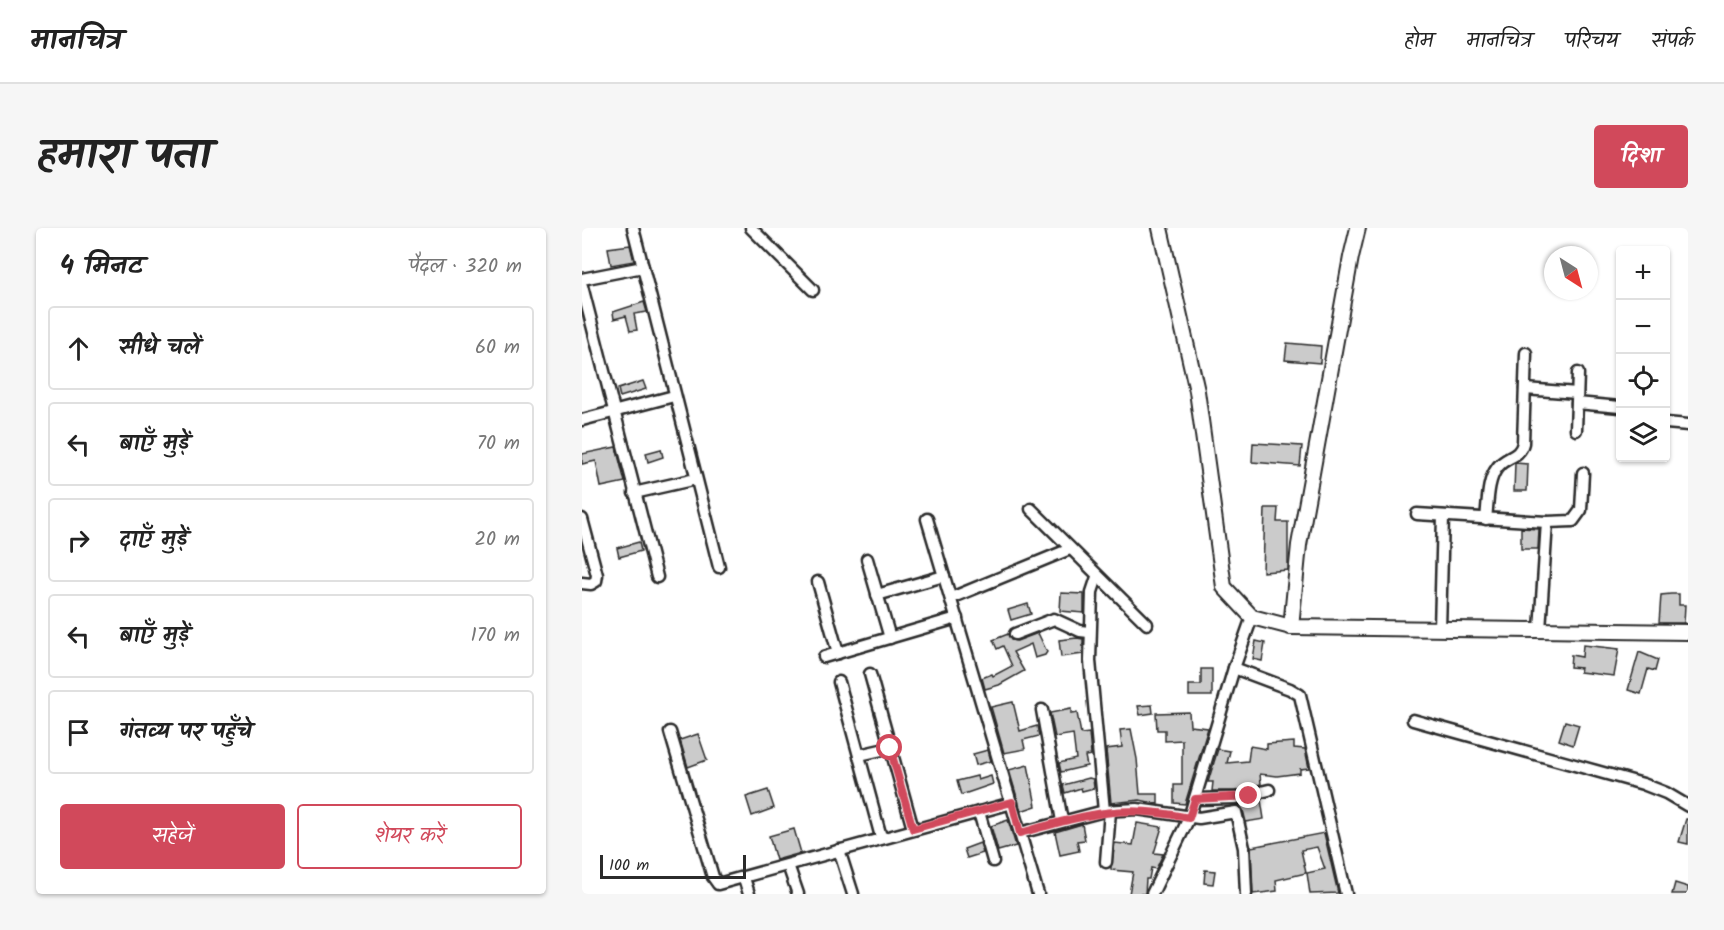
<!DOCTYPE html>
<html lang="hi">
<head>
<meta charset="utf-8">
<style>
	body { margin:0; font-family:Kalam,"Playpen Sans Deva",sans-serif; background:#f6f6f6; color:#222 }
	.controls { position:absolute; right:18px; top:18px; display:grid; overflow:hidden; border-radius:6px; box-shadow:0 2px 4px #0004 }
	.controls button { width:54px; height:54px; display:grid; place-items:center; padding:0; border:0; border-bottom:2px solid #e0e0e0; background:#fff; color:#222; font:30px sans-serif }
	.compass { position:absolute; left:962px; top:18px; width:54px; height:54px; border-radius:50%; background:#fff; box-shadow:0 2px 4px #0004; rotate:144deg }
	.scale { position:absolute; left:18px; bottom:15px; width:146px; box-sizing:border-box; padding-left:6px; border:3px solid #2b2b2b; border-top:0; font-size:16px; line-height:21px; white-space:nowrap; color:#2b2b2b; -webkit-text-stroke:4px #fff; paint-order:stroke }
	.stop { position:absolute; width:18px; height:18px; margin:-14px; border:4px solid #d1495b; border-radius:50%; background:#fff }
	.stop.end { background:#d1495b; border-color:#fff; box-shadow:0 2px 6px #0008 }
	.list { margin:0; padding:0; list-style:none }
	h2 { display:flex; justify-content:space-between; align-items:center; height:78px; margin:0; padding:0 24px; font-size:26px }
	h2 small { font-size:20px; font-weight:400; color:#767676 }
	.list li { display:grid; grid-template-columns:39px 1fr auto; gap:18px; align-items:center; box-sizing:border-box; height:84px; margin:0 12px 12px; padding:0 12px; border:2px solid #e0e0e0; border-radius:6px }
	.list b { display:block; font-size:22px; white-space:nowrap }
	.list em { font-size:20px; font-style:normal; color:#767676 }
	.actions { display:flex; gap:12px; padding:18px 24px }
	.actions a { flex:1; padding:14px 0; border:2px solid #d1495b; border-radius:6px; text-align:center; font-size:21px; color:#d1495b }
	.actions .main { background:#d1495b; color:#fff }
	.icon { flex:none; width:33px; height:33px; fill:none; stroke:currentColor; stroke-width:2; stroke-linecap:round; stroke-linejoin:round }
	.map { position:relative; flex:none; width:1106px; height:666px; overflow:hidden; border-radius:6px }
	header { display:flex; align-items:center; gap:36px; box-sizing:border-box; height:84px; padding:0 30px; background:#fff; border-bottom:2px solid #e0e0e0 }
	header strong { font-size:28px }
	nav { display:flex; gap:33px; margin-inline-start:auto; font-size:21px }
	.intro { display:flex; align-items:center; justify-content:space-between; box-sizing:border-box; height:144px; padding:0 36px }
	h1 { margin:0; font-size:42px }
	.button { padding:15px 27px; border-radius:6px; background:#d1495b; color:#fff; font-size:21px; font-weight:700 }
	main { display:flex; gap:36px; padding:0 36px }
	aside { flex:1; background:#fff; border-radius:6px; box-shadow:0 2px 4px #0004 }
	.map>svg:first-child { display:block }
</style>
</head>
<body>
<header>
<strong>मानचित्र</strong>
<nav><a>होम</a><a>मानचित्र</a><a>परिचय</a><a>संपर्क</a></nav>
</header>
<div class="intro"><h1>हमारा पता</h1><a class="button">दिशा</a></div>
<main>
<aside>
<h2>4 मिनट<small>पैदल · 320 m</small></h2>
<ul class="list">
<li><svg class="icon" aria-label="ahead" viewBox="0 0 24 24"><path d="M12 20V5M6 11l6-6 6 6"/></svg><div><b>सीधे चलें</b></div><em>60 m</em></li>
<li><svg class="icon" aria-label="left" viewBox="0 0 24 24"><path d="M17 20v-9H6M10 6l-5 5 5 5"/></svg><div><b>बाएँ मुड़ें</b></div><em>70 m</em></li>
<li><svg class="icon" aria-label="right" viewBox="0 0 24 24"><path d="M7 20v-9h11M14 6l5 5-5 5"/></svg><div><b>दाएँ मुड़ें</b></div><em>20 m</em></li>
<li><svg class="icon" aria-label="left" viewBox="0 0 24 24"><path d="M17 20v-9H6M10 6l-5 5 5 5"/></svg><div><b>बाएँ मुड़ें</b></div><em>170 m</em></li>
<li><svg class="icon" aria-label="arrive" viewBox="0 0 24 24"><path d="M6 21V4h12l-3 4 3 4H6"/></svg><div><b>गंतव्य पर पहुँचे</b></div></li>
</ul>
<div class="actions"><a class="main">सहेजें</a><a>शेयर करें</a></div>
</aside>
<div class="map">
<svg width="1106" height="666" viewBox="0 0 1106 666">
	<rect width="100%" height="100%" fill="#fff"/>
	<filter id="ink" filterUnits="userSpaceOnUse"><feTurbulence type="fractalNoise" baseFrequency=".0167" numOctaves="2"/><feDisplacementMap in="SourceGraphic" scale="12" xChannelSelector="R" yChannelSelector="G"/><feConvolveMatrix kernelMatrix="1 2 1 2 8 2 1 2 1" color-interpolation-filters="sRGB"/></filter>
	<g filter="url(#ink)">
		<!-- building -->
		<g fill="#cbcbcb" stroke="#2b2b2b" stroke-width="1.5">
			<path d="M48,17L52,33L29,37L26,20Z"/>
			<path d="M62,74L65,84L52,86L55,102L48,103L44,88L32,91L31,84Z"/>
			<path d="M705,115L739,118L738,135L703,132Z"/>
			<path d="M61,153L64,161L38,169L36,161Z"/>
			<path d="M671,215L720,218L718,238L670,234Z"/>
			<path d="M34,219L43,254L19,259L14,233L0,236V226Z"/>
			<path d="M79,221L81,229L66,234L64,225Z"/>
			<path d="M933,235L946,236L945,263H932Z"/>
			<path d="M683,280H696L695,294H706V342L681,344Z"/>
			<path d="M939,300L957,301L956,321H939Z"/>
			<path d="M57,314L59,323L37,329L35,320Z"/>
			<path d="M479,365L502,366V385L478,383Z"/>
			<path d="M1089,366H1097V377H1103L1102,395H1077L1079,367Z"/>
			<path d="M446,376L449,386L429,392L426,382Z"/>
			<path d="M456,405L465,424L463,427L453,430L449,416L431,424L442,443L417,457L403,461L400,450L410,446L411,448L430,438L421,418L415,421L411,412L426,406L429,412L435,413Z"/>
			<path d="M495,410L501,411V426L479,429L477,412Z"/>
			<path d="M674,413L683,415L680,433L671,431Z"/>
			<path d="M1001,417L1037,421L1032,448L998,444L999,440L988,439L989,427L1000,429Z"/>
			<path d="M1057,424L1076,432L1073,443L1066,441L1059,466L1046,462Z"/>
			<path d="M619,441H630V468H607V457H619Z"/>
			<path d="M431,474L438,503L455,498L457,508L441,512L443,521L422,525L409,479Z"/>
			<path d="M570,477L571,485L558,487L556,478Z"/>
			<path d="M489,481V486L495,485L499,506L507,505L509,527L503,528L505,538L479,544L477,535L494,531L491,506L473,509L468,485Z"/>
			<path d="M607,484L608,498L626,500L603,576L592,575V557H600V512L583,513V502H575L574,485Z"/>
			<path d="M983,493L997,497L991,517L977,512Z"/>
			<path d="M549,501L555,531L558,566H576V576L558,572L529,575L524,521L540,519L538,502Z"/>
			<path d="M116,506L125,532L106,539L98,512Z"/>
			<path d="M712,514V520L723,521L727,540L718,541V545L695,548L678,546L679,556L653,563H630L631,554H626L636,521L648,523L645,535L666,533L668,518L685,521V516Z"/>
			<path d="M406,522L409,533L394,537L391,526Z"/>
			<path d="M446,537L454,578L439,583L427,542Z"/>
			<path d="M395,548L396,552L409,548L411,556L379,567L375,553Z"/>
			<path d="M507,550L511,551L512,560L500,563L499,560L483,565L481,557Z"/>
			<path d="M186,562L192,580L170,588L164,569Z"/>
			<path d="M679,572L682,591L664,594L661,582L657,577Z"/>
			<path d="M1104,591H1106V616L1097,614Z"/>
			<path d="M426,592L434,618L416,623L409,598Z"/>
			<path d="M555,595L580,599L572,625L581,626L574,641L569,640L567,651H564L563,666H547L551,644L529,642V639L533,615L551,617Z"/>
			<path d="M500,596L503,612L495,613L497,623L478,627L473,604Z"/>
			<path d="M212,601L219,625L194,632L187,608Z"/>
			<path d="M742,605L756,665L728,666L725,645L743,641L735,619L719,622L724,645L694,652L695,663L671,666L669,619Z"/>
			<path d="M398,615L401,625L385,630L382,621Z"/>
			<path d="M623,642L633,643L631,656L622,655Z"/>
			<path d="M1093,655L1106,659V666H1090Z"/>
		</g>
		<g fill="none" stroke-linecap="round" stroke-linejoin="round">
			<defs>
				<g id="minor">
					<path d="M51,0L137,339"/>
					<path d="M169,0L231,62"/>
					<path d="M0,51L61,39"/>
					<path d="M0,58L75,349"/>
					<path d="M943,161L995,165"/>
					<path d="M995,175L1038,179"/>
					<path d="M0,192L92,168"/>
					<path d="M1084,195L1106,197"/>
					<path d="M994,202L996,145"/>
					<path d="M52,265L114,251"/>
					<path d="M449,281L565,396"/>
					<path d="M835,286L965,294L991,293L999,282L1001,245"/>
					<path d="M0,291L15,347L14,353L9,356L0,355"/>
					<path d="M345,291L456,666"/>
					<path d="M904,291C906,276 905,253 915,240C923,228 937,231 941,215L944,125"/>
					<path d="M285,331L308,410"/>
					<path d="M515,349L510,364L508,433L522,583"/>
					<path d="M236,354L256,425"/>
					<path d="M295,367L362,348"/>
					<path d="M369,370L488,321"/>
					<path d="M858,401L861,288"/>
					<path d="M958,402L965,294"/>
					<path d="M433,406L472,391L498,403L507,404"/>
					<path d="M242,429L375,390"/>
					<path d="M652,440L708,461L718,467L764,666"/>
					<path d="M288,446L331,601"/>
					<path d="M257,454L299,609"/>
					<path d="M460,482L480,593"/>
					<path d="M831,492L1061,556L1084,565L1106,578"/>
					<path d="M88,504L131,649L136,656L430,575"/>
					<path d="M277,527L308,520"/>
					<path d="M613,571L654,570L687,562"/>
					<path d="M397,584L411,633"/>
					<path d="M438,605L522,583L555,581L617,590L654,584L662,620L664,666"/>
					<path d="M257,622L271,666"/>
					<path d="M524,634L528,583"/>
					<path d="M206,637L216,666"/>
					<path d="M162,650L167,666"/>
					<path d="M570,666L607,590L652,440L670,389"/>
				</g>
				<g id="tertiary">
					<path d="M578,0L615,163L642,359L670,389L709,399L1106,404"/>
					<path d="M709,399L717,317L769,29L776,0"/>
				</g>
			</defs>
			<!-- minor casing -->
			<use href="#minor" stroke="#2b2b2b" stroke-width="15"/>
			<!-- tertiary casing -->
			<use href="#tertiary" stroke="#2b2b2b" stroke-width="18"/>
			<!-- minor -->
			<use href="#minor" stroke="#fff" stroke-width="10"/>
			<!-- tertiary -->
			<use href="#tertiary" stroke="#fff" stroke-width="14"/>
		</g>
	</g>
	<g fill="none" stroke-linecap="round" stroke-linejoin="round" filter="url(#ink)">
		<!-- route -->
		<path stroke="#d1495b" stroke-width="8" d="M308,520L331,601L430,574L438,605C504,587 538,575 607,590L613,571L667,568"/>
	</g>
</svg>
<div class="controls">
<button>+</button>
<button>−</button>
<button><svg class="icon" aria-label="locate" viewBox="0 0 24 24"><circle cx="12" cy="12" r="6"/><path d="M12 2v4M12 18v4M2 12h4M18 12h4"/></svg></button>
<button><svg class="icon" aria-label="layers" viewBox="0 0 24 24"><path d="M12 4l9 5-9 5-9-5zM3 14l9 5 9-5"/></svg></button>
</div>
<svg class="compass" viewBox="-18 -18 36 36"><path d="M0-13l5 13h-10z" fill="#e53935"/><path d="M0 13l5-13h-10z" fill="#767676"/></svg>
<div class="scale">100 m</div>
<div class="stop" style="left:308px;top:520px"></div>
<div class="stop end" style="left:667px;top:568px"></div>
</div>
</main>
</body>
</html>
